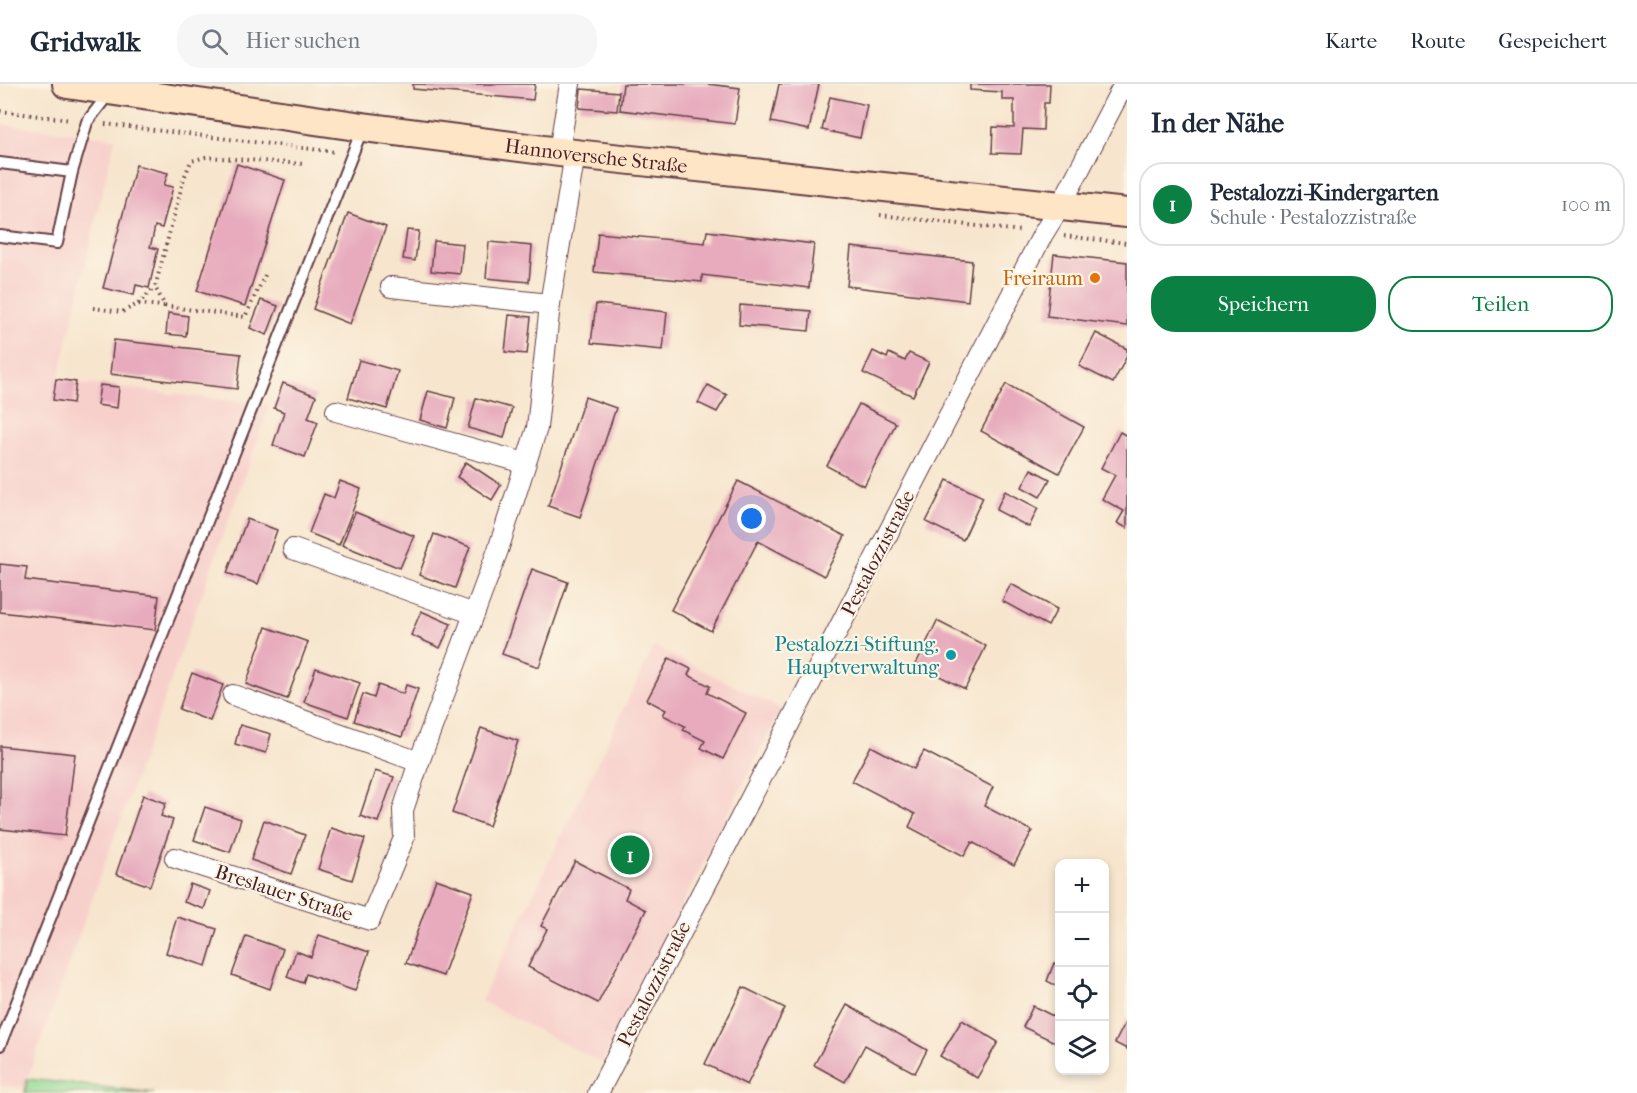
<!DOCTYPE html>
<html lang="de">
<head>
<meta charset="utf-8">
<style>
	body { margin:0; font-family:"IM FELL French Canon",serif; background:#f6f6f7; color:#1f2937 }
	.controls { position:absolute; right:18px; bottom:18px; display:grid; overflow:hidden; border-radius:12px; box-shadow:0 3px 9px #0003 }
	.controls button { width:54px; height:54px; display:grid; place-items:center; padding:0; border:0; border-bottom:2px solid #e0e1e3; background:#fff; color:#1f2937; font:30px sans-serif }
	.you { position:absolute; left:752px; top:435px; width:21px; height:21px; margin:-15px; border:4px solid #fff; border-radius:50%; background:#1a73e8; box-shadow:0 0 0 9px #1a73e833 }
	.badge { display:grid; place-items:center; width:39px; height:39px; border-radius:50%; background:#0b8043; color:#fff; font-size:20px; font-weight:700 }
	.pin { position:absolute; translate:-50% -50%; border:3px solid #fff; box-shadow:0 2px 6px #0006 }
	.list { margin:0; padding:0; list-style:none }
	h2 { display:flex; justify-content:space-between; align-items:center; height:78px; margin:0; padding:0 24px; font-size:26px }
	h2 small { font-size:20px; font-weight:400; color:#747a83 }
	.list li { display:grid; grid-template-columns:39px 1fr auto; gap:18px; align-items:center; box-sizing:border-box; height:84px; margin:0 12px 12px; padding:0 12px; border:2px solid #e0e1e3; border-radius:24px }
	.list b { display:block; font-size:22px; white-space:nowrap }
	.list p { margin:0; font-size:20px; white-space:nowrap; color:#747a83 }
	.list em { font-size:20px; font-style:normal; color:#747a83 }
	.actions { display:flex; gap:12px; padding:18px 24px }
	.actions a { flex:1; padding:14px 0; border:2px solid #0b8043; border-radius:24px; text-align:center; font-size:21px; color:#0b8043 }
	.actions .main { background:#0b8043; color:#fff }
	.icon { flex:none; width:33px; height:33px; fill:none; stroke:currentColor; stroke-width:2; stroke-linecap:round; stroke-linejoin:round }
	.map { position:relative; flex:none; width:1127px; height:1009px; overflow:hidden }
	header { display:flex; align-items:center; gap:36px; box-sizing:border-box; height:84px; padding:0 30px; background:#fff; border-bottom:2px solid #e0e1e3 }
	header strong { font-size:28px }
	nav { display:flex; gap:33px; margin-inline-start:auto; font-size:21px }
	.search { width:420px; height:54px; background:#f6f6f7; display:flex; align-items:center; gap:15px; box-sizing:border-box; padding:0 21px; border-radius:24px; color:#747a83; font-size:22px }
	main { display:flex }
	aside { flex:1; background:#fff }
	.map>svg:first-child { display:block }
</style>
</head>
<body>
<header>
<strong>Gridwalk</strong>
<div class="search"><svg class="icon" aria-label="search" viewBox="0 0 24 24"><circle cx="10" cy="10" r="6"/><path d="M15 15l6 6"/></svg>Hier suchen</div>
<nav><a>Karte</a><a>Route</a><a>Gespeichert</a></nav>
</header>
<main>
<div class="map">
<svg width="1127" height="1009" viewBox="0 0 1127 1009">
	<rect width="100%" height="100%" fill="#fcf5e5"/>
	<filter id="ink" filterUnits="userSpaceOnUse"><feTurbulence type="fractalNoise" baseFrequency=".0167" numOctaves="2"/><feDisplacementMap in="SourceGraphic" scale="12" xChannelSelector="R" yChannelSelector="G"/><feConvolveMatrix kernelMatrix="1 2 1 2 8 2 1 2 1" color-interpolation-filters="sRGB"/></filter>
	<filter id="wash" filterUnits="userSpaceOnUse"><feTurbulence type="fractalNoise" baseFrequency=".008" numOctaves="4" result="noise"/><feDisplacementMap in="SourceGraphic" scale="24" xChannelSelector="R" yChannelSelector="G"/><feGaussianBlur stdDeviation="1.35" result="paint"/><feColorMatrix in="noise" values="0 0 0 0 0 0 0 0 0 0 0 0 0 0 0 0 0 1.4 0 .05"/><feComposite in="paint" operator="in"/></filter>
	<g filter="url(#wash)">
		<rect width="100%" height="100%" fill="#f7e5cd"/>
		<!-- built -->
		<g fill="#f7d0cb">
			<path d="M0,40L115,54L58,297L270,321L27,995L26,1004L0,1002Z"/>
			<path d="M654,562L781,625L602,979L481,917Z"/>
		</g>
		<!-- green -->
		<path fill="#91da95" stroke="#6e7c60" stroke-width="1.5" d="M27,995L154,1009H25Z"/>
		<g id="blocks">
			<!-- building -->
			<g fill="#e7abbd">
				<path d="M413,0H535L533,16L413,5Z"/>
				<path d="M623,0H707L740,4L735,40L620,26Z"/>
				<path d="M779,0H819L809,46L771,38Z"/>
				<path d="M970,0H1050L1049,19H1044L1043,46L1023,45L1021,70L992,69L993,43L1014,44V16H1002V8L970,6Z"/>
				<path d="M581,5L619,8L617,27L579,24Z"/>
				<path d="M830,13L867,21L860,54L822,46Z"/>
				<path d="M237,80L285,96L245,222L197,207Z"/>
				<path d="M136,81L168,89L164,101L173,103L162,144L155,142L153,152L150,163L158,165L149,204L136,201L134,211L103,204Z"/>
				<path d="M348,129L386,143L350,240L313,225Z"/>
				<path d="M407,146L419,147L415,177L403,175Z"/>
				<path d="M707,147L814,160L809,204L702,191V198L594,188L598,149L705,159Z"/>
				<path d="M434,157L463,160L460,190L431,187Z"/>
				<path d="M489,158L532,162L529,198L486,194Z"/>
				<path d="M851,163L972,177L968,217L847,202Z"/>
				<path d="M1054,170L1127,178V242L1047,232Z"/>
				<path d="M261,216L278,222L267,251L250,244Z"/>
				<path d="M596,220L667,228L663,266L591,259Z"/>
				<path d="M740,221L811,227L809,247L739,241Z"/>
				<path d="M168,229L188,232L186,252L166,250Z"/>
				<path d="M509,231L531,233L527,270L505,268Z"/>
				<path d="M1096,249L1127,265V272L1113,299L1079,282Z"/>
				<path d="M114,256L241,270L237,305L110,290Z"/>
				<path d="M873,267L887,274L889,269L905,277L909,269L929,278L913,312L863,289Z"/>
				<path d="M359,276L398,287L387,325L348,314Z"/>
				<path d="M56,295L76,298L73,319L53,316Z"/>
				<path d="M283,299L316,312L308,334L318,338L305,373L273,361L284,328L274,324Z"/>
				<path d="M1006,300L1084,343L1059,389L981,347Z"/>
				<path d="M100,301L119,303L117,324L97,321Z"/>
				<path d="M708,301L727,311L717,328L698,319Z"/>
				<path d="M428,307L455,314L447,344L420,336Z"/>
				<path d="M585,313L616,324L580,433L548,422Z"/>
				<path d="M476,314L512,324L504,354L468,344Z"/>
				<path d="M859,320L896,339L864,402L827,382Z"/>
				<path d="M1120,348L1127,352V444L1117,439L1124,427L1102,415L1115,391L1101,384Z"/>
				<path d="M466,378L501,401L492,416L457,393Z"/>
				<path d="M1031,385L1050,395L1040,413L1022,403Z"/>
				<path d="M947,396L983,413L963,456L926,438Z"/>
				<path d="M340,397L361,405L339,461L309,449L324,410L334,414Z"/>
				<path d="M738,397L845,452L824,492L758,457L711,547L671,526Z"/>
				<path d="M1005,407L1038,424L1029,443L996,426Z"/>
				<path d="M355,428L414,452L400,484L342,461Z"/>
				<path d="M247,435L277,446L258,500L227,489Z"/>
				<path d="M434,450L470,463L455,504L419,491Z"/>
				<path d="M0,480L27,483L25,496L159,512L155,546L0,528Z"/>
				<path d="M532,485L568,498L539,583L502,570Z"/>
				<path d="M1011,500L1057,525L1048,542L1002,517Z"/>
				<path d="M421,527L451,540L440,564L411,551Z"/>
				<path d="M937,537L986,562L965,605L916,580Z"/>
				<path d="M266,543L308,558L287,615L246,600Z"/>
				<path d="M669,574L691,585L688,591L710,602L707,609L746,629L723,675L701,664L705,657L683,646L685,642L663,631L666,626L647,616Z"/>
				<path d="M316,584L360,599L348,633L304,618Z"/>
				<path d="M192,589L223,601L210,637L179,625Z"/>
				<path d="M378,601L403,610L406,601L418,605L402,653L354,637L363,610L374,614Z"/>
				<path d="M240,641L271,650L266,669L235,660Z"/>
				<path d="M481,644L518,657L489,742L452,729Z"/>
				<path d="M0,662L75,670L65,752L0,745Z"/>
				<path d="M871,662L914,685L924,667L993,703L984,722L1032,747L1014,781L972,758L964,772L909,743L915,730L852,697Z"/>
				<path d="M375,687L394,693L378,738L360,732Z"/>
				<path d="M143,711L166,719L161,732L173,736L150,802L116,790Z"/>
				<path d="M205,723L241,735L230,768L194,756Z"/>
				<path d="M264,736L305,751L291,790L251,776Z"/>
				<path d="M331,744L365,755L352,796L318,785Z"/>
				<path d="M575,777L629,805L625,815L646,826L598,919L528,883L547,845L541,842Z"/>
				<path d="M436,795L473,808L443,892L406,879Z"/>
				<path d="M190,800L210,807L204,825L184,818Z"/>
				<path d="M177,833L217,845L206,882L166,869Z"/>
				<path d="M319,851L369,868L355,907L306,890L303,899L287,893L296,867L311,873Z"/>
				<path d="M246,852L283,865L270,905L232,891Z"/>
				<path d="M1054,879L1059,882V903L1047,897Z"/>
				<path d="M743,903L785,924L747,1001L705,980Z"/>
				<path d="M847,921L927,966L915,989L865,961L845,998L814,981Z"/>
				<path d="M1033,922L1059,935V960L1023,943Z"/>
				<path d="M1127,935V965L1115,959Z"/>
				<path d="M962,936L998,958L977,994L940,972Z"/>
			</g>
		</g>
	</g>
	<g filter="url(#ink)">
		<use href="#blocks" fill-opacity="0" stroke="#643d43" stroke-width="1.5"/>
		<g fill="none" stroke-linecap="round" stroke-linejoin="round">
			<defs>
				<g id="lane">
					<path d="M0,79L72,88"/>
					<path d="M0,152L57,159L72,88L87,38L110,8"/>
					<path d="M0,961L363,43"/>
				</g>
				<g id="street">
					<path d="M559,67L570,0"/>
					<path d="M391,203L550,220"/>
					<path d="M336,327L525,379"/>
					<path d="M293,465L474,530"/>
					<path d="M233,611L419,678"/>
					<path d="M175,774L370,836L404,754L403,726L419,678L498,466L537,344L550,220L575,70"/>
					<path d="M598,1009L1043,150L1061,121L1124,0"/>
				</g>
				<g id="secondary">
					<path id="s1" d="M67,0L363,43L575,70L1127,129"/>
				</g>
			</defs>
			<!-- lane casing -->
			<use href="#lane" stroke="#643d43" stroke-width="14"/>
			<!-- street casing -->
			<use href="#street" stroke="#643d43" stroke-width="22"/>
			<!-- secondary casing -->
			<use href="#secondary" stroke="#643d43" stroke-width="32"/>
			<!-- path -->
			<g stroke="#643d43" stroke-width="4" stroke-dasharray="1.5 4.5" stroke-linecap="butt">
				<path d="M0,27L71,36"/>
				<path d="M105,40L336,68"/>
				<path d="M880,131L1021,147"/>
				<path d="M1064,152L1127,159"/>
				<path d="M265,191L245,233L165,222L155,203L184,94L191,77L206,73L304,80"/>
				<path d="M138,220L155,203"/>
				<path d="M93,224L122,228L138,220L164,222"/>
			</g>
			<!-- lane -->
			<use href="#lane" stroke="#fff" stroke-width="10"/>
			<!-- street -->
			<use href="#street" stroke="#fff" stroke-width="20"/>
			<!-- secondary -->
			<use href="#secondary" stroke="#fee5c5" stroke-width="28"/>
		</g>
	</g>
	<!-- markers -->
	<circle fill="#e8710a" stroke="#fcf5e5" stroke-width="2" cx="1095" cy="194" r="6"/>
	<circle fill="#0f9aa8" stroke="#fcf5e5" stroke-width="2" cx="951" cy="571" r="6"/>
	<g text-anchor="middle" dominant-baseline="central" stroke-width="4.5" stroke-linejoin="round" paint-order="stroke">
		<!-- street labels -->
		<g font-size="20" fill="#4a1f2b" stroke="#fcf5e5">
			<text stroke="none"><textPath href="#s1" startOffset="534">Hannoversche Straße</textPath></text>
			<text transform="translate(878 469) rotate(-63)">Pestalozzistraße</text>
			<text transform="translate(284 809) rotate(18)">Breslauer Straße</text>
			<text transform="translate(654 900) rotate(-63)">Pestalozzistraße</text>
		</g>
		<!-- food labels -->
		<g font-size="20" fill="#c56008" stroke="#fcf5e5" text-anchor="end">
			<text x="1083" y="194">Freiraum</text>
		</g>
		<!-- culture labels -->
		<g font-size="20" fill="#0d838f" stroke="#fcf5e5" text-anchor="end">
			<text x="939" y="560">Pestalozzi-Stiftung,<tspan x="939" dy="23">Hauptverwaltung</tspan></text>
		</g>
	</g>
</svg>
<div class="controls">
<button>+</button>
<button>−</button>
<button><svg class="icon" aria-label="locate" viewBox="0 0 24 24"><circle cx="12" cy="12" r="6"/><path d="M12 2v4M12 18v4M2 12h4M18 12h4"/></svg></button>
<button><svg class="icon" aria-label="layers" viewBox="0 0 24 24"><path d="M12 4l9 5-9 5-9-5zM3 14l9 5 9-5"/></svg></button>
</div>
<div class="you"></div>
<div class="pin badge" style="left:630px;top:771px">1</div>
</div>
<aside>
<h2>In der Nähe<small></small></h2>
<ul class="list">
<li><span class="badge">1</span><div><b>Pestalozzi-Kindergarten</b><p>Schule · Pestalozzistraße</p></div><em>100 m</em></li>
</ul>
<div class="actions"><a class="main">Speichern</a><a>Teilen</a></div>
</aside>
</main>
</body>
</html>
